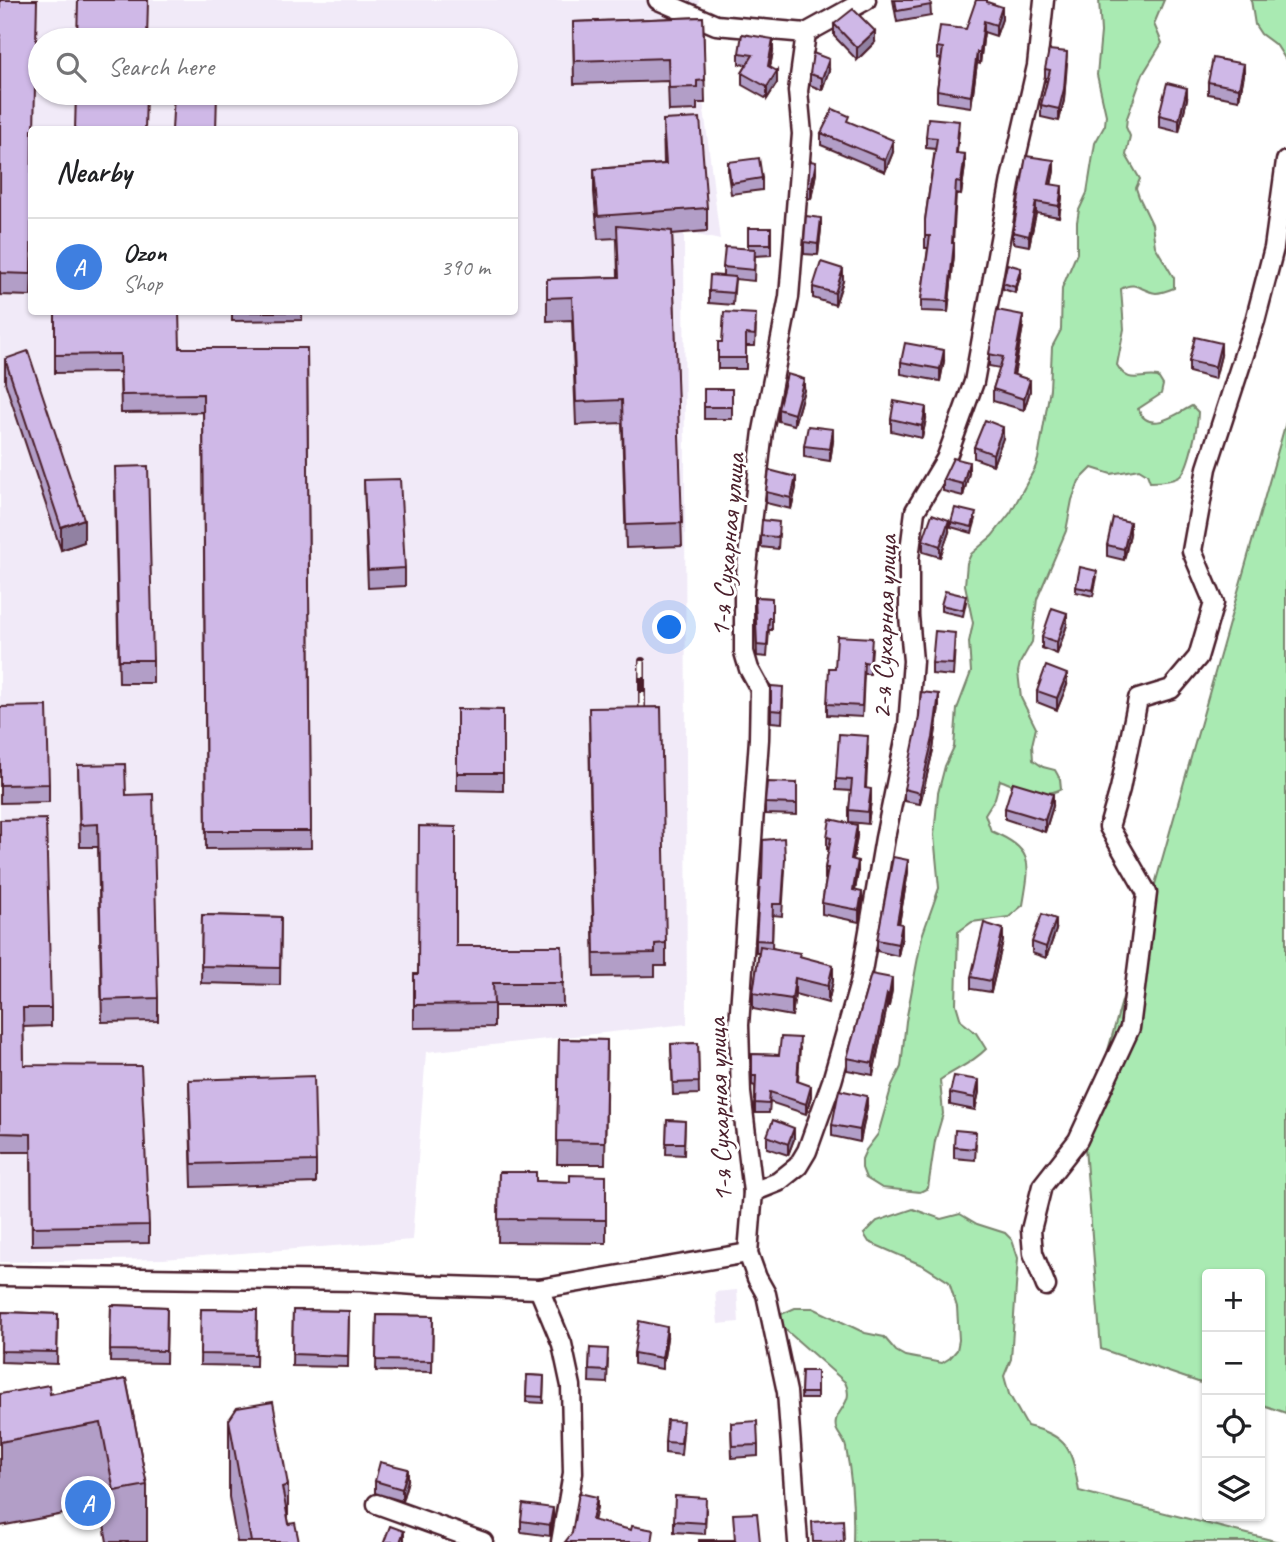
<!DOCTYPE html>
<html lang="en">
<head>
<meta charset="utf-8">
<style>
	body { margin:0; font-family:Caveat,sans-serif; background:#f6f6f6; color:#202124 }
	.controls { position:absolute; right:21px; bottom:21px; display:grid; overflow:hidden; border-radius:7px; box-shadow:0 2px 5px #0004 }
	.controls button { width:63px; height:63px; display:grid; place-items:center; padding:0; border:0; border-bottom:2px solid #e0e0e0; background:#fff; color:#202124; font:35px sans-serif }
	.you { position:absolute; left:670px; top:628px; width:24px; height:24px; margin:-18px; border:5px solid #fff; border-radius:50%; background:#1a73e8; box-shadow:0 0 0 10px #1a73e833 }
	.badge { display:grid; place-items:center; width:46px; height:46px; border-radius:50%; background:#d1495b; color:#fff; font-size:23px; font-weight:700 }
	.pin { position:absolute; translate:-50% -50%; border:4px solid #fff; box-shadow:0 2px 7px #0006 }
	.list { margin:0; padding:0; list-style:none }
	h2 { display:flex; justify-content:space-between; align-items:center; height:91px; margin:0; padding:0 28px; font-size:30px }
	h2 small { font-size:23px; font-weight:400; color:#757577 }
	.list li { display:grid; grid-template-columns:46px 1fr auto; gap:21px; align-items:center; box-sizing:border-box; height:98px; padding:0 28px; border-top:2px solid #e0e0e0 }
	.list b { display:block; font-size:26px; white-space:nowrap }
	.list p { margin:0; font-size:23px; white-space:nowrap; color:#757577 }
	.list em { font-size:23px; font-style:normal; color:#757577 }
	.icon { flex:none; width:38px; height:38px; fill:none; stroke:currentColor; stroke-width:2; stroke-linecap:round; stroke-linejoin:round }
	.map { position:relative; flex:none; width:1286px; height:1542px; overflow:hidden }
	.search { position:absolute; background:#fff; box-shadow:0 2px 5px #0004; left:28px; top:28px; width:490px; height:77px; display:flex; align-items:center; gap:18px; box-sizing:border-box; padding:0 24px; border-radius:38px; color:#757577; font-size:26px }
	.panel { position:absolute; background:#fff; box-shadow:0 2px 5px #0004; left:28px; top:126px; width:490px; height:189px; border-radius:7px }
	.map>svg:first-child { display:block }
</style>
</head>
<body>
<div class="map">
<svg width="1286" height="1542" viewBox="0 0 1286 1542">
	<rect width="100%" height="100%" fill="#fff"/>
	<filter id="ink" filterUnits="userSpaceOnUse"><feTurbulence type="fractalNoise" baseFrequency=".0143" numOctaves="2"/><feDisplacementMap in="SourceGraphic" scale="14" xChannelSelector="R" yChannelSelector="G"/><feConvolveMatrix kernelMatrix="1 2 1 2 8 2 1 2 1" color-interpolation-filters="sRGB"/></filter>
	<g filter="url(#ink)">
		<!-- built -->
		<g fill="#f1eaf8" fill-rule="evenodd">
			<path d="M0,0H699L696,44L720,240L684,232L687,1024L426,1052L412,1240L163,1259L0,1262ZM40,40H506V93H40ZM32,130H514V312H32Z"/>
			<path d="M737,1290L739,1322L718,1324L715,1292Z"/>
		</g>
		<!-- green -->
		<g fill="#a9eab2" stroke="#7a846e" stroke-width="2">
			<path d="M1099,0H1164L1154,24L1162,43L1143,74L1127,118L1126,127L1130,136L1126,155L1140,179L1136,188L1139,197L1152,224L1155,246L1174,278V288C1169,290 1161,293 1156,293C1141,291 1136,280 1121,289L1124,329L1117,365C1129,386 1139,374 1158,377L1163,385L1161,394L1138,409C1149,435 1174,415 1192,406L1198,412C1198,424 1189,471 1179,477C1171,482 1158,482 1150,482L1147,474L1139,469L1111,474L1092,468L1079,481L1072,500L1066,531L1037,599L1032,642L1020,663L1018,672L1021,698L1036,728L1032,745L1033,760L1043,767L1055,770L1060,779L1061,789C1041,800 1019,787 1000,780L995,798L985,814L991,831C1035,850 1030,863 1023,905L1009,917L972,922L958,932L956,1004L961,1021L976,1033L986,1049C971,1064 958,1068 940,1080L943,1114L935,1141L928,1188L920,1192L882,1188L866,1178L862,1168V1159L866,1150L878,1134L892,1085L901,1067L906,1021L922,936L939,888L934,835L938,793L945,766L954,747L957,709L971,672L969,642L973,623L965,585L967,563L971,554L992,536L1011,512L1035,468L1038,459L1050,389L1052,347L1061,330L1062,288L1077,253V222L1079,210L1087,193L1095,143L1105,125L1106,115L1097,75L1101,32Z"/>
			<path d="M1251,0H1286V60L1277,46L1261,34L1255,25Z"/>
			<path d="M1286,422V1413L1260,1404V1274H1207V1385L1101,1349L1084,1135Z"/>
			<path d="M913,1209L941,1219L960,1214L977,1224L1005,1233L1012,1240L1018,1258L1011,1359L1004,1376L1009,1394L1027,1426C1070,1436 1072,1451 1079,1491L1279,1542H853C854,1511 852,1478 846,1448C845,1440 838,1435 836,1428C832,1410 856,1405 845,1382L780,1325L777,1316L795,1308H813L865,1333L884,1337L896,1351L905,1356L942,1363L950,1358L957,1350L959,1340L957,1307L949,1282L924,1266L869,1242L864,1234L877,1221Z"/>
		</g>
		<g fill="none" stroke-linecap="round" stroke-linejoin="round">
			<defs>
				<g id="street">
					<path d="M658,0L716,25L806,33"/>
					<path d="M753,1192L778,1182L798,1166L807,1151L832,1081L860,983L885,838L908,726L913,661L909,616V558L915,511L946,459L974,382L1011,179L1037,66L1044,0"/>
					<path d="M0,1276L362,1281L416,1285L539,1289L748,1253"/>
					<path d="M1046,1286L1033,1253L1031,1230L1042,1186L1078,1140L1130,1028L1147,893L1109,827L1120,789L1138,699L1171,689L1198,657L1214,603L1192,551L1207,468L1255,321L1274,248L1286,161"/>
					<path d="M539,1289L562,1344L571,1386L573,1473L561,1542"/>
					<path d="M377,1504L483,1542"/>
					<path d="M798,1542L787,1392L766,1294L757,1278L748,1253L753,1192L741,1093L739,1025L759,739L760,689L749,669L744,652V590L763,431L789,297L802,134L798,91L806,33L866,0"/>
				</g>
			</defs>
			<!-- street casing -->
			<use href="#street" stroke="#4a1f2b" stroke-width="23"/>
			<!-- street -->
			<use href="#street" stroke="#fff" stroke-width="18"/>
			<defs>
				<path id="rail" d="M642,661V708"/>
			</defs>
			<!-- rail casing -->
			<use href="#rail" stroke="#4a1f2b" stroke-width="8"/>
			<!-- rail -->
			<use href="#rail" stroke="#fff" stroke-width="5" stroke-dasharray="16" stroke-linecap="butt"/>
		</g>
		<!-- wall -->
		<g fill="#b29ec7" stroke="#4a1f2b" stroke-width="2">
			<path d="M0,0L32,264L31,296L0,295Z"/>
			<path d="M893,0H930L931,16L897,22Z"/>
			<path d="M988,3L1002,19L996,36L984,32L980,64L977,63L971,107L937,102V90L941,59L937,58V47L966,29Z"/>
			<path d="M703,17L705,103H697V110L669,111L668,81L574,84L573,22Z"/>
			<path d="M834,24L875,42L857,60L834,36Z"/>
			<path d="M773,51L770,67L777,83L767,99L742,85V73L747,65L739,64V53Z"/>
			<path d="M1067,64L1064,100L1059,121L1041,117V105L1047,81H1045V69Z"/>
			<path d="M829,70L822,90L810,85V74Z"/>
			<path d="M1244,75L1239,100L1208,94V82Z"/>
			<path d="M1187,99L1179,132L1159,127V115Z"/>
			<path d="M663,120L707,208V231L672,234L682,546L626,548L622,423L576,425L572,320L547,321V279L618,277L617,238L598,239L594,192V169L664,164Z"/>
			<path d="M959,132L957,153L965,166L961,195L956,194L953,243L954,255L948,312L921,311V300L928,248H925V220L935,149L926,148V137Z"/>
			<path d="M821,133L893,152L885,172L821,145Z"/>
			<path d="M728,162L762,178V190L731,194L728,174Z"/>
			<path d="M1054,171L1051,185L1062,197L1059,217L1036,213L1029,246L1013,243V232Z"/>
			<path d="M816,173L811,199L808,198V187Z"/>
			<path d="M748,228H771V255L755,256L754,281L735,279L733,305L709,303V291L723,276V267L748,249Z"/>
			<path d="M821,229L818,255L804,254V242Z"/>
			<path d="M1021,274L1015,293L1003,289V283Z"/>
			<path d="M843,281L835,305L813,298V287Z"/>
			<path d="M55,312L180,348H307L311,848L206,849L203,412L121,413L120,372L55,373Z"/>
			<path d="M232,312H302V320L232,321Z"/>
			<path d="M756,326L755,346H746V369H718V342H722Z"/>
			<path d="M1023,326L1014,375L1030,391L1024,410L993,401V389L1000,368L989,366V354Z"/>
			<path d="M1221,355L1215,379L1189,372V361Z"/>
			<path d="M5,359L84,542L61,550L5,382Z"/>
			<path d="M944,361L940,381L901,374V362Z"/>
			<rect x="704" y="389" width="28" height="30"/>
			<path d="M804,390L794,425L778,421V409Z"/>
			<path d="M891,419H926L922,438L891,431Z"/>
			<path d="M1003,438L993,465L974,458V447Z"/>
			<path d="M833,441L830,461L804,457V446Z"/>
			<path d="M969,473L963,496L943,491V479Z"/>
			<path d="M364,480L405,568V586L368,588Z"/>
			<path d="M796,488L791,509L766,503V492Z"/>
			<path d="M115,490L153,660V683H119Z"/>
			<path d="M976,519L972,533L951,527V522Z"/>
			<path d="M949,532L940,557L923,552V540Z"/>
			<path d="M779,534L778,549L761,547V536Z"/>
			<path d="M1130,534L1124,560L1107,556V545Z"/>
			<path d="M1097,577L1093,596L1076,592V587Z"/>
			<path d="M755,597L772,598V630H769L767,657L757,656Z"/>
			<path d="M966,602L963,616L941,611V605Z"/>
			<path d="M1067,625L1057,654L1042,648V637Z"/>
			<path d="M955,644L953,676L932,674V663Z"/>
			<path d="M872,649L870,674H864L862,717L827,715V704L835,668Z"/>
			<path d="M1067,685L1057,710L1037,702V691Z"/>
			<path d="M771,686L783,699L782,723L771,722Z"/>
			<path d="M939,706L933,750L920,804L904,801V789Z"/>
			<path d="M0,707L49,784V802L0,803Z"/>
			<path d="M457,709L503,710V791L457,790Z"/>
			<path d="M589,731L666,943V966H655V976L594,977Z"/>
			<path d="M868,748L866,788L871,800L868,824L849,822V810L851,791L836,790V779Z"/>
			<path d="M78,765L158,998V1021L102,1022L98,847H80Z"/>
			<path d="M797,783V815L765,814V803Z"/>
			<path d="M1053,806L1045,832L1005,819V808Z"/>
			<path d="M0,820L51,1008V1026L23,1027L24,1065L149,1225V1243L32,1245L31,1152H0Z"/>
			<path d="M857,836L853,859L858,872L855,891L862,904L859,922L822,914V903L826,880L825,879V868L829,849H827V837Z"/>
			<path d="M785,870L782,916L773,915L772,948L800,956L833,981L828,1003L795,994L792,1016L753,1009V993L759,952H756V940L762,879Z"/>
			<path d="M908,872L899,924L902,936L898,956L877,951V940Z"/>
			<path d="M202,915L281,917L280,985L201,983Z"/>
			<path d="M1056,930L1046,958L1032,953V942Z"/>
			<path d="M1003,941L991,992L971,989V977Z"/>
			<path d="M456,946H562L563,1006H494V1027L414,1028V974H418Z"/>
			<path d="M871,974L892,990L889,1006H887L873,1075L847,1070V1058Z"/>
			<path d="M559,1039L607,1040L605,1164H557Z"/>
			<path d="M698,1043L699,1094L673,1095L671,1044Z"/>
			<path d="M800,1048L798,1082L811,1096L806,1114L770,1102L769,1113H755V1086L752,1085V1054L779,1055Z"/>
			<path d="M189,1080L316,1161V1183L192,1187Z"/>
			<path d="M979,1092L975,1110L950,1105V1093Z"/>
			<path d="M867,1107L860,1142L832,1136V1125Z"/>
			<path d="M667,1120L685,1121L684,1155L666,1154Z"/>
			<path d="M767,1136L794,1139L788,1155L767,1148Z"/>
			<path d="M976,1144L975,1160L954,1158V1147Z"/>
			<path d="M499,1172L536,1181L570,1182L606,1176V1243L498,1242Z"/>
			<path d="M111,1305L167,1307L166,1363L110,1362Z"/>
			<path d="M201,1309L257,1310L256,1366L200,1365Z"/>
			<path d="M293,1310L349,1311L348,1367L292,1366Z"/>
			<path d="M2,1312L58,1314L57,1364L1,1362Z"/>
			<path d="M377,1315L433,1316L432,1372L376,1371Z"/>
			<path d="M667,1338L662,1369L634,1364V1353Z"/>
			<path d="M590,1348L608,1360L607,1383L589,1382Z"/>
			<path d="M802,1371H817V1399H801Z"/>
			<path d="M527,1375L544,1376L543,1403L526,1402Z"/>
			<path d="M126,1379L147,1485V1542H107L101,1507L0,1526V1394H50Z"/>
			<path d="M229,1420L288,1485V1519L289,1524L299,1542H237L229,1497Z"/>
			<path d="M731,1423L758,1445V1456L732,1458Z"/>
			<path d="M683,1433L681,1455L665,1453V1442Z"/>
			<path d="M408,1480L402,1501L375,1493V1481Z"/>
			<path d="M706,1510L705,1534L674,1532V1521Z"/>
			<path d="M553,1520L550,1536L521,1532V1521Z"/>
		</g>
		<!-- shaded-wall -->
		<g fill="#9181a2" stroke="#4a1f2b" stroke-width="2">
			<path d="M1002,7V19L996,36V25Z"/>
			<path d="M984,21V32L980,64V52Z"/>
			<path d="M875,31V42L857,60V48Z"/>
			<path d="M773,39V51L768,78V66Z"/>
			<path d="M977,52V63L971,107V96Z"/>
			<path d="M1067,52L1064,100L1059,121V109Z"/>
			<path d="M829,59V70L822,90V78Z"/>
			<path d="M1244,64V75L1239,100V88Z"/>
			<path d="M777,71V83L767,99V87Z"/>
			<path d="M1187,88V99L1179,132V120Z"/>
			<path d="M893,140V152L885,172V160Z"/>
			<path d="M965,154V166L961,195V183Z"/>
			<path d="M1054,160V171L1049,195V184Z"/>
			<path d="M816,162V173L811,199V187Z"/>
			<path d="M1062,186V197L1059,217V206Z"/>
			<path d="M1036,202V213L1029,246V236Z"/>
			<path d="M821,218V229L818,255V244Z"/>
			<path d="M954,243V255L948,312V301Z"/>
			<path d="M1021,268V274L1015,293V287Z"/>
			<path d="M843,269V281L835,305V293Z"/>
			<path d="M1023,315V326L1012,386V374Z"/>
			<path d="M1221,343V355L1215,379V367Z"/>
			<path d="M944,350V361L940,381V369Z"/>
			<path d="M804,379V390L794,425V414Z"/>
			<path d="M1030,380V391L1024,410V399Z"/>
			<path d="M926,407V419L922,438V426Z"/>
			<path d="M1003,427V438L993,465V454Z"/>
			<path d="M833,429V441L830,461V449Z"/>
			<path d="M969,462V473L963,496V484Z"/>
			<path d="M796,477V488L791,509V498Z"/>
			<path d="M84,519V542L61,550V527Z"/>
			<path d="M949,520V532L940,557V546Z"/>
			<path d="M1130,522V534L1124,560V549Z"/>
			<path d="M1067,613V625L1057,654V642Z"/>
			<path d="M1067,674V685L1057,710V698Z"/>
			<path d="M939,694V706L933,750L920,804V793Z"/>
			<path d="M871,789V800L868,824V812Z"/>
			<path d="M1053,794V806L1045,832V820Z"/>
			<path d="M857,825V836L851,871V859Z"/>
			<path d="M908,860V872L897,935V923Z"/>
			<path d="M858,861V872L853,902V890Z"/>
			<path d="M862,892V904L859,922V910Z"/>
			<path d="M1056,919V930L1046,958V947Z"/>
			<path d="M902,924V936L898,956V944Z"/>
			<path d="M1003,929V941L991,992V981Z"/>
			<path d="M833,965V981L828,1003V986Z"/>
			<path d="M795,978V994L792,1016V999Z"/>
			<path d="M892,978V990L889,1006V995Z"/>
			<path d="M887,994V1006L873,1075V1063Z"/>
			<path d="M979,1080V1092L975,1110V1098Z"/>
			<path d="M811,1086V1096L806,1114V1104Z"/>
			<path d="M867,1096V1107L860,1142V1130Z"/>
			<path d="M794,1128V1139L788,1155V1144Z"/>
			<path d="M667,1327V1338L662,1369V1358Z"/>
			<path d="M408,1469V1480L402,1501V1489Z"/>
			<path d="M597,1497V1508L592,1531V1520Z"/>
			<path d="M553,1508V1520L550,1536V1525Z"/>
			<path d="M404,1531V1542H400Z"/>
		</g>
		<!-- building -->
		<g fill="#cfb8e7" stroke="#4a1f2b" stroke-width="2">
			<path d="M0,0H37L34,130H32L31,274L0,273Z"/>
			<path d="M78,0H148L147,40H77Z"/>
			<path d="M895,0H930L931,5L897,11Z"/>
			<path d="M976,0H987V2L1002,7L996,25L984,21L980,52H977L971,96L937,90L943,48L937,47L940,26L966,29Z"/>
			<path d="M853,9L875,31L857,48L834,24Z"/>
			<path d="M703,17L705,80L697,81V87L669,88L668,58L574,61L573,22Z"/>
			<path d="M742,34L773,39L768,66L777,71L767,87L742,73L753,55L739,53Z"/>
			<path d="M176,37L219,39V40H176Z"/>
			<path d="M1049,50L1067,52L1064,89L1059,109L1041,105L1050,70L1045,69Z"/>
			<path d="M813,53L829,59L822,78L810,74Z"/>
			<path d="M1213,58L1244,64L1239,88L1208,82Z"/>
			<path d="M1167,83L1187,88L1179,120L1159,115Z"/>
			<path d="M76,93H146L145,130H75Z"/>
			<path d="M174,93H217L216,130H172Z"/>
			<path d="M833,109L849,116L847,121L893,140L885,160L821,133Z"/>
			<path d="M700,118L707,208L598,216L594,169L666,164L663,120Z"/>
			<path d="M928,118L959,121L956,153L965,154L961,183L956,182L952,243H954L948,301L921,300L930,236H925V220L937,138L926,137Z"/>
			<path d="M1026,156L1054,160L1049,184L1062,186L1059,206L1036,202L1029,236L1013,232Z"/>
			<path d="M759,158L762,178L731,183L728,162Z"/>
			<path d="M810,161L816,162L811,187H808Z"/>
			<path d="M806,216L821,218L818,244L804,242Z"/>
			<path d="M617,226L672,231L682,523L626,525L622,400L576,402L572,297L547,298V279L619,277Z"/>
			<rect x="748" y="228" width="23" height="16"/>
			<path d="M725,247L755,249L754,270L723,267Z"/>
			<path d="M821,262L843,269L835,293L813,287Z"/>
			<path d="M1007,264L1021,268L1015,287L1003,283Z"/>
			<path d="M710,275L735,277L733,293L709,291Z"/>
			<path d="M997,310L1023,315L1012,374L1030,380L1024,399L993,389L1003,357L989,354Z"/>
			<path d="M55,312H179L180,348H307L311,831H206L203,394L121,395L120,354L55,355Z"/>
			<path d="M724,312L756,314L755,335L746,334V358H718V342H722Z"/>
			<path d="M1195,337L1221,343L1215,367L1189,361Z"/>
			<path d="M905,343L944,350L940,369L901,362Z"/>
			<path d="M28,351L84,519L61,527L5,359Z"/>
			<path d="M787,374L804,379L794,414L778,409Z"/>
			<rect x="704" y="389" width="28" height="18"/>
			<path d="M894,401L926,407L922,426L891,419Z"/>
			<path d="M985,420L1003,427L993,454L974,447Z"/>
			<path d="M808,426L833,429L830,449L804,446Z"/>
			<path d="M953,458L969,462L963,484L943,479Z"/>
			<path d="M148,466L153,660H119L115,467Z"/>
			<path d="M769,470L796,477L791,498L766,492Z"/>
			<path d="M400,479L405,568L368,570L364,480Z"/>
			<path d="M955,508L976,513L972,527L951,522Z"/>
			<path d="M932,514L949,520L940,546L923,540Z"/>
			<path d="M1113,518L1130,522L1124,549L1107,545Z"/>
			<path d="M762,520L779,522L778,537L761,536Z"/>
			<path d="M1080,567L1097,571L1093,590L1076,587Z"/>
			<path d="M945,591L966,596L963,610L941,605Z"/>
			<path d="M755,597L772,598V618H769L767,646L757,645Z"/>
			<path d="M1052,608L1067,613L1057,642L1042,637Z"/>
			<path d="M935,631L955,633L953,664L932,663Z"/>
			<path d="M837,636L872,638L870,663L864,662L862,706L827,704L829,668H835Z"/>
			<path d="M1046,666L1067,674L1057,698L1037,691Z"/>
			<path d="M771,686L783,687L782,711L771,710Z"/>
			<path d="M921,692L939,694L933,738L920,793L904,789L919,717Z"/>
			<path d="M47,706L49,784L0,785V707Z"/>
			<path d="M661,707L666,943L655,944V953L594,954L589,708Z"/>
			<path d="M457,709L503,710V773H457Z"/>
			<path d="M839,734L868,736L865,788L871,789L868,812L849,810L852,780L836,779Z"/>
			<path d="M125,764L126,795L153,794L158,998L102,1000L98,824L80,825L78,765Z"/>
			<path d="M767,782L797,783V804L765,803Z"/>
			<path d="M1013,782L1053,794L1045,820L1005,808Z"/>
			<path d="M46,819L51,1008H23L24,1065L141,1066L149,1225L32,1227L31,1134L0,1133V820Z"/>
			<path d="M830,819L857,825L851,859L858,861L853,890L862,892L859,910L822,903L828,868H825L831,838L827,837Z"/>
			<path d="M419,826L456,827V946H562L563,983H493L494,1004L414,1005V974H418Z"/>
			<path d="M784,838L785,859L782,904H773L772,941L756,940L760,879H762L763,840Z"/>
			<path d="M893,857L908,860L897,923L902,924L898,944L877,940Z"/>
			<path d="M1042,914L1056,919L1046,947L1032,942Z"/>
			<path d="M202,915L281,917L280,968L201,966Z"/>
			<path d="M984,923L1003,929L991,981L971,977Z"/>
			<path d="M760,946L800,953L799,956L833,965L828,986L795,978L792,999L753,993Z"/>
			<path d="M871,974L892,978L889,995L887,994L873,1063L847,1058Z"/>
			<path d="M781,1037L800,1038L797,1081L811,1086L806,1104L770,1092L769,1104L755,1103L756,1076H752V1054L779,1055Z"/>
			<path d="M559,1039L607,1040L605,1142L557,1141Z"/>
			<path d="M698,1043L699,1082L673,1083L671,1044Z"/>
			<path d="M314,1076L316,1161L192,1164L189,1080Z"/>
			<path d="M954,1076L979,1080L975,1098L950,1093Z"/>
			<path d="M839,1090L867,1096L860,1130L832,1125Z"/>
			<path d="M667,1120L685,1121L684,1143H666Z"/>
			<path d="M773,1120L794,1128L788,1144L767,1136Z"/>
			<path d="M955,1130L976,1132L975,1149L954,1147Z"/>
			<path d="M499,1172H536V1181L570,1182V1175L606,1176V1220L498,1219Z"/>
			<path d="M111,1305L167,1307L166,1351L110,1350Z"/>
			<path d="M201,1309L257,1310L256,1355L200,1354Z"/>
			<path d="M293,1310L349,1311L348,1356L292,1354Z"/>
			<path d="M2,1312L58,1314L57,1352L1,1351Z"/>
			<path d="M377,1315L433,1316L432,1361L376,1360Z"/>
			<path d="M639,1321L667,1327L662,1358L634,1353Z"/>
			<path d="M590,1348L608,1349L607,1371L589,1370Z"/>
			<path d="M802,1371H817V1393H801Z"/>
			<path d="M527,1375L544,1376L543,1397L526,1396Z"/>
			<path d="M126,1379L147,1485L114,1491L101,1423L0,1442V1394L49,1385L50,1394Z"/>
			<path d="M273,1402L288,1485L282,1487L289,1524L295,1523L299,1542H251L229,1420L237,1408Z"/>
			<path d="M667,1420L683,1421L681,1443L665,1442Z"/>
			<path d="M757,1421L758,1445L732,1446L731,1423Z"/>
			<path d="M380,1462L408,1469L402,1489L375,1481Z"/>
			<path d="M579,1493L597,1497L592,1520L631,1530L632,1526L654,1530L652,1542H565L572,1533Z"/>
			<path d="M675,1496L706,1498L705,1523L674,1521Z"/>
			<path d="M523,1504L553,1508L550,1525L521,1521Z"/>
			<path d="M757,1513L760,1542H699V1540H735L733,1514Z"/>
			<path d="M843,1520L844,1542H813L812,1522Z"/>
			<path d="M390,1526L404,1531L400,1542H384Z"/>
		</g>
	</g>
	<g text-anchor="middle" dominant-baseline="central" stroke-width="6" stroke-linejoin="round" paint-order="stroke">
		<!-- street labels -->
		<g font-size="28" fill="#4a1f2b" stroke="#fff">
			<text transform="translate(727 545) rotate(-85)">1-я Сухарная улица</text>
			<text transform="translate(884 627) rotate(-88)">2-я Сухарная улица</text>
			<text transform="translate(719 1110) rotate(-92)">1-я Сухарная улица</text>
		</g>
	</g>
</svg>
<div class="controls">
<button>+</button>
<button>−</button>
<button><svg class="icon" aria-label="locate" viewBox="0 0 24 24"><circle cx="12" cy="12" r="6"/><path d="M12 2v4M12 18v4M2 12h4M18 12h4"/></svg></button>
<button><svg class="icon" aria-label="layers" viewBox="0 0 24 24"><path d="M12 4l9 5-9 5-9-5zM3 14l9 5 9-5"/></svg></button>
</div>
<div class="you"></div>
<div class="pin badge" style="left:88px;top:1503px;background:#3f7fe0">A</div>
<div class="search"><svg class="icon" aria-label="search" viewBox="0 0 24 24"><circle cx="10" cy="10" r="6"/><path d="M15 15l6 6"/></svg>Search here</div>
<section class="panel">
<h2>Nearby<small></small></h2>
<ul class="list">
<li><span class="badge" style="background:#3f7fe0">A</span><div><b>Ozon</b><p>Shop</p></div><em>390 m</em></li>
</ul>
</section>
</div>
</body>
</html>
